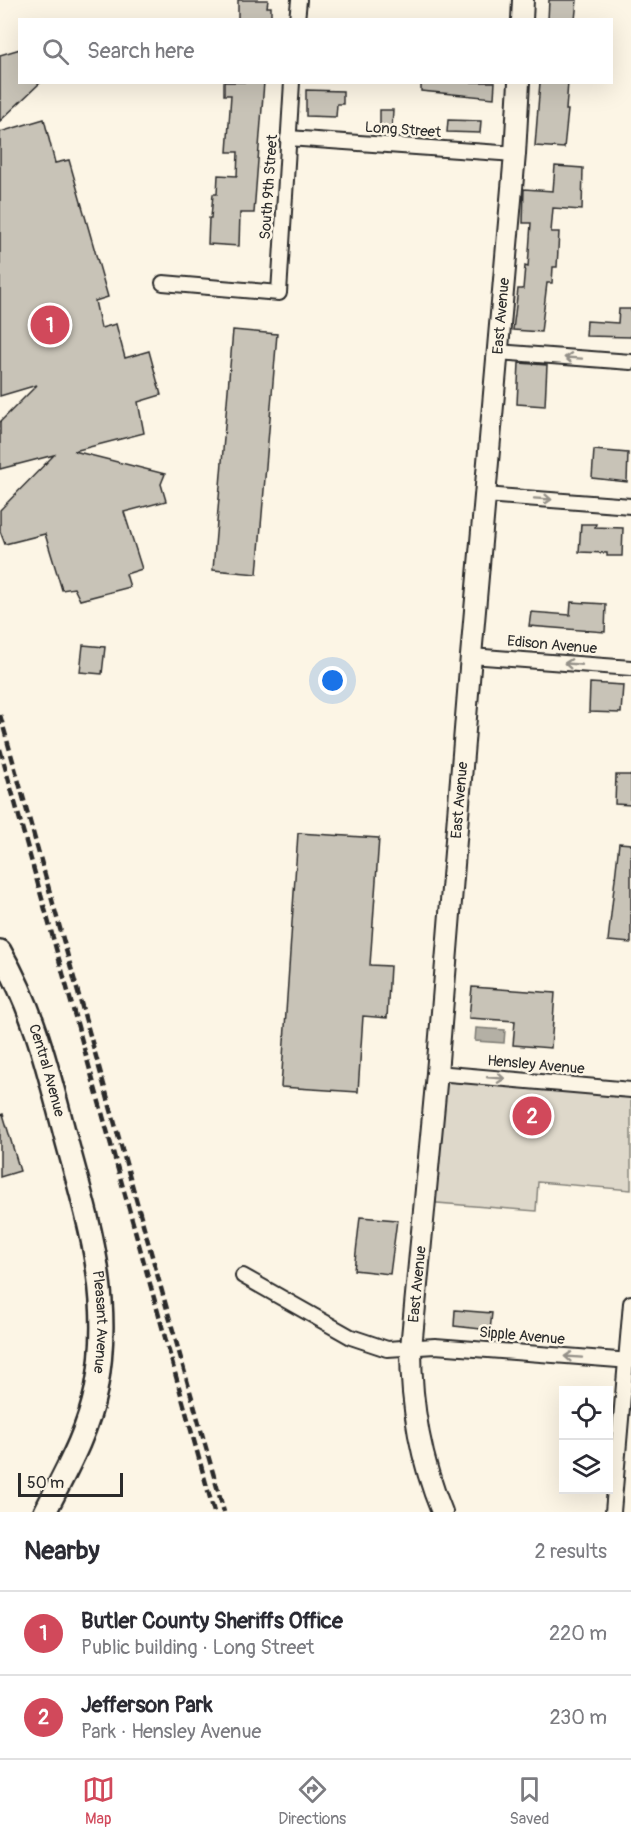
<!DOCTYPE html>
<html lang="en">
<head>
<meta charset="utf-8">
<style>
	body { margin:0; font-family:Pangolin,sans-serif; background:#f2f2f3; color:#2b2b33 }
	.controls { position:absolute; right:18px; bottom:18px; display:grid; overflow:hidden; border-radius:0px; box-shadow:0 6px 24px #0002 }
	.controls button { width:54px; height:54px; display:grid; place-items:center; padding:0; border:0; border-bottom:2px solid #e1e1e2; background:#fff; color:#2b2b33; font:30px sans-serif }
	.scale { position:absolute; left:18px; bottom:15px; width:105px; box-sizing:border-box; padding-left:6px; border:3px solid #2b2b2b; border-top:0; font-size:16px; line-height:21px; white-space:nowrap; color:#2b2b2b; -webkit-text-stroke:4px #fcf5e5; paint-order:stroke }
	.you { position:absolute; left:333px; top:681px; width:21px; height:21px; margin:-15px; border:4px solid #fff; border-radius:50%; background:#1a73e8; box-shadow:0 0 0 9px #1a73e833 }
	.badge { display:grid; place-items:center; width:39px; height:39px; border-radius:50%; background:#d1495b; color:#fff; font-size:20px; font-weight:700 }
	.pin { position:absolute; translate:-50% -50%; border:3px solid #fff; box-shadow:0 2px 6px #0006 }
	.list { margin:0; padding:0; list-style:none }
	h2 { display:flex; justify-content:space-between; align-items:center; height:78px; margin:0; padding:0 24px; font-size:26px }
	h2 small { font-size:20px; font-weight:400; color:#7c7c81 }
	.list li { display:grid; grid-template-columns:39px 1fr auto; gap:18px; align-items:center; box-sizing:border-box; height:84px; padding:0 24px; border-top:2px solid #e1e1e2 }
	.list b { display:block; font-size:22px; white-space:nowrap }
	.list p { margin:0; font-size:20px; white-space:nowrap; color:#7c7c81 }
	.list em { font-size:20px; font-style:normal; color:#7c7c81 }
	.icon { flex:none; width:33px; height:33px; fill:none; stroke:currentColor; stroke-width:2; stroke-linecap:round; stroke-linejoin:round }
	.map { position:relative; flex:none; width:631px; height:1512px; overflow:hidden }
	.search { position:absolute; background:#fff; box-shadow:0 6px 24px #0002; left:18px; right:18px; top:18px; height:66px; display:flex; align-items:center; gap:15px; box-sizing:border-box; padding:0 21px; border-radius:0px; color:#7c7c81; font-size:22px }
	.sheet { height:246px; background:#fff }
	nav { display:flex; justify-content:space-around; align-items:center; box-sizing:border-box; height:84px; border-top:2px solid #e1e1e2; background:#fff; font-size:16px; color:#7c7c81 }
	nav a { display:grid; justify-items:center; gap:3px }
	nav .on { color:#d1495b }
	.map>svg:first-child { display:block }
</style>
</head>
<body>
<div class="map">
<svg width="631" height="1512" viewBox="0 0 631 1512">
	<rect width="100%" height="100%" fill="#fcf5e5"/>
	<filter id="ink" filterUnits="userSpaceOnUse"><feTurbulence type="fractalNoise" baseFrequency=".0167" numOctaves="2"/><feDisplacementMap in="SourceGraphic" scale="12" xChannelSelector="R" yChannelSelector="G"/><feConvolveMatrix kernelMatrix="1 2 1 2 8 2 1 2 1" color-interpolation-filters="sRGB"/></filter>
	<g filter="url(#ink)">
		<!-- green -->
		<path fill="#ded8ca" stroke="#84827a" stroke-width="1.5" d="M437,1073L631,1090V1190L538,1182L536,1211L425,1202Z"/>
		<!-- water -->
		<path fill="#b4b0a5" stroke="#7d7b74" stroke-width="1.5" d="M476,1028L505,1030L504,1043L475,1041Z"/>
		<!-- building -->
		<g fill="#c8c3b7" stroke="#2b2b2b" stroke-width="1.5">
			<path d="M238,0H268L267,7H271V20L238,19Z"/>
			<path d="M549,0H577L575,20H548Z"/>
			<path d="M20,49V82H41L0,121V55Z"/>
			<path d="M224,82H264L254,213H240L239,246L208,244L209,218H211L213,194H217L218,175L237,176L238,152H227L231,95H224Z"/>
			<path d="M421,82H495L494,98L421,91Z"/>
			<path d="M540,82H568L566,110H568L564,148L535,146Z"/>
			<path d="M306,90L343,91V104H337L336,117L306,116Z"/>
			<path d="M380,110H393L392,128H380Z"/>
			<path d="M44,119L55,163L69,160L108,297L95,301L101,328L116,324L125,358L149,351L161,395L138,402L144,433L74,451L165,474L161,484L166,501L124,512L142,569L126,574L130,587L80,600L74,588L62,590L45,534L5,544L0,531V510L54,455L0,469V422L37,385L0,396V132Z"/>
			<path d="M448,120L481,121L480,133L447,132Z"/>
			<path d="M555,166L583,168L582,210L553,208L551,232H559L557,267H553L552,283H547L541,332L513,330L518,289H523L525,266L528,267L531,223H523L524,189L553,191Z"/>
			<path d="M619,309H631V337L586,336L587,321L618,323Z"/>
			<path d="M233,330L277,334L257,574L213,570Z"/>
			<path d="M519,363L547,365L545,406L517,404Z"/>
			<path d="M594,450L628,453L627,482L592,478Z"/>
			<path d="M581,524H596L595,527L623,528L622,556H607V553L579,552Z"/>
			<path d="M571,602L606,604L605,632L529,626L531,612L570,615Z"/>
			<path d="M83,645L105,647L102,674L80,672Z"/>
			<path d="M590,683L623,685L621,713L589,712Z"/>
			<path d="M616,775H631V805L615,804Z"/>
			<path d="M298,833L379,838L370,965L390,966L387,1018L363,1016L358,1092L281,1087Z"/>
			<path d="M619,843L631,844V943L608,941Z"/>
			<path d="M472,987L555,993L551,1048L513,1045L515,1021L469,1018Z"/>
			<path d="M3,1114L20,1171L0,1177V1115Z"/>
			<path d="M360,1217L397,1220L390,1274L354,1270Z"/>
			<path d="M455,1310L492,1313L490,1330L454,1326Z"/>
		</g>
		<g fill="none" stroke-linecap="round" stroke-linejoin="round">
			<defs>
				<g id="street">
					<path d="M297,20L299,0"/>
					<path d="M288,138L515,154"/>
					<path d="M163,283L279,293L292,82"/>
					<path d="M498,352L631,362"/>
					<path d="M485,495L631,506"/>
					<path d="M471,656L631,668"/>
					<path d="M437,1073L631,1090"/>
					<path d="M243,1276L351,1337L387,1349L435,1346L631,1361"/>
					<path d="M613,1512L631,1303"/>
				</g>
				<g id="secondary">
					<path d="M522,20L523,0"/>
					<path id="s1" d="M442,1512C420,1459 411,1406 411,1348L437,1073L471,656L515,154L519,82"/>
				</g>
				<g id="primary">
					<path id="s2" d="M0,951C34,1010 47,1066 64,1131C88,1221 114,1296 96,1390C87,1435 65,1472 45,1512"/>
				</g>
			</defs>
			<!-- street casing -->
			<use href="#street" stroke="#2b2b2b" stroke-width="18"/>
			<!-- secondary casing -->
			<use href="#secondary" stroke="#2b2b2b" stroke-width="24"/>
			<!-- primary casing -->
			<use href="#primary" stroke="#2b2b2b" stroke-width="26"/>
			<!-- street -->
			<use href="#street" stroke="#fcf5e5" stroke-width="14"/>
			<!-- secondary -->
			<use href="#secondary" stroke="#fcf5e5" stroke-width="20"/>
			<!-- primary -->
			<use href="#primary" stroke="#fcf5e5" stroke-width="21"/>
			<!-- rail -->
			<g stroke="#2b2b2b" stroke-width="4.5" stroke-dasharray="9 4.5" stroke-linecap="butt">
				<path d="M0,715L224,1512"/>
				<path d="M0,749L214,1512"/>
			</g>
		</g>
		<!-- one-way arrows -->
		<defs><path id="oneway-shaft" d="M-6 0H5M1.5-3L5.5 0L1.5 3" fill="none" stroke-width="1.6" stroke-linecap="round" stroke-linejoin="round" transform="scale(1.5)"/></defs>
		<g stroke="#949088">
			<use href="#oneway-shaft" transform="translate(573 358) rotate(-176)"/>
			<use href="#oneway-shaft" transform="translate(543 499) rotate(4)"/>
			<use href="#oneway-shaft" transform="translate(573 664) rotate(-175)"/>
			<use href="#oneway-shaft" transform="translate(496 1078) rotate(5)"/>
			<use href="#oneway-shaft" transform="translate(573 1357) rotate(-176)"/>
		</g>
	</g>
	<g text-anchor="middle" dominant-baseline="central" stroke-width="5" stroke-linejoin="round" paint-order="stroke">
		<!-- street labels -->
		<g font-size="15" fill="#2b2b2b" stroke="#fcf5e5">
			<text transform="translate(403 130) rotate(4)">Long Street</text>
			<text transform="translate(269 187) rotate(-86)">South 9th Street</text>
			<text stroke="none"><textPath href="#s1" startOffset="1204">East Avenue</textPath></text>
			<text transform="translate(552 645) rotate(5)">Edison Avenue</text>
			<text stroke="none"><textPath href="#s1" startOffset="718">East Avenue</textPath></text>
			<text transform="translate(536 1065) rotate(5)">Hensley Avenue</text>
			<text stroke="none"><textPath href="#s2" startOffset="129">Central Avenue</textPath></text>
			<text stroke="none"><textPath href="#s1" startOffset="232">East Avenue</textPath></text>
			<text stroke="none"><textPath href="#s2" startOffset="387">Pleasant Avenue</textPath></text>
			<text transform="translate(522 1336) rotate(5)">Sipple Avenue</text>
		</g>
	</g>
</svg>
<div class="controls">
<button><svg class="icon" aria-label="locate" viewBox="0 0 24 24"><circle cx="12" cy="12" r="6"/><path d="M12 2v4M12 18v4M2 12h4M18 12h4"/></svg></button>
<button><svg class="icon" aria-label="layers" viewBox="0 0 24 24"><path d="M12 4l9 5-9 5-9-5zM3 14l9 5 9-5"/></svg></button>
</div>
<div class="scale">50 m</div>
<div class="you"></div>
<div class="pin badge" style="left:50px;top:325px">1</div>
<div class="pin badge" style="left:532px;top:1116px">2</div>
<div class="search"><svg class="icon" aria-label="search" viewBox="0 0 24 24"><circle cx="10" cy="10" r="6"/><path d="M15 15l6 6"/></svg>Search here</div>
</div>
<section class="sheet">
<h2>Nearby<small>2 results</small></h2>
<ul class="list">
<li><span class="badge">1</span><div><b>Butler County Sheriffs Office</b><p>Public building · Long Street</p></div><em>220 m</em></li>
<li><span class="badge">2</span><div><b>Jefferson Park</b><p>Park · Hensley Avenue</p></div><em>230 m</em></li>
</ul>
</section>
<nav>
<a class="on"><svg class="icon" aria-label="map" viewBox="0 0 24 24"><path d="M3 6l6-2 6 2 6-2v14l-6 2-6-2-6 2zM9 4v14M15 6v14"/></svg>Map</a>
<a><svg class="icon" aria-label="directions" viewBox="0 0 24 24"><path d="M12 3l9 9-9 9-9-9zM9 14v-3h6M13 9l2 2-2 2"/></svg>Directions</a>
<a><svg class="icon" aria-label="saved" viewBox="0 0 24 24"><path d="M7 4h10v16l-5-4-5 4z"/></svg>Saved</a>
</nav>
</body>
</html>
